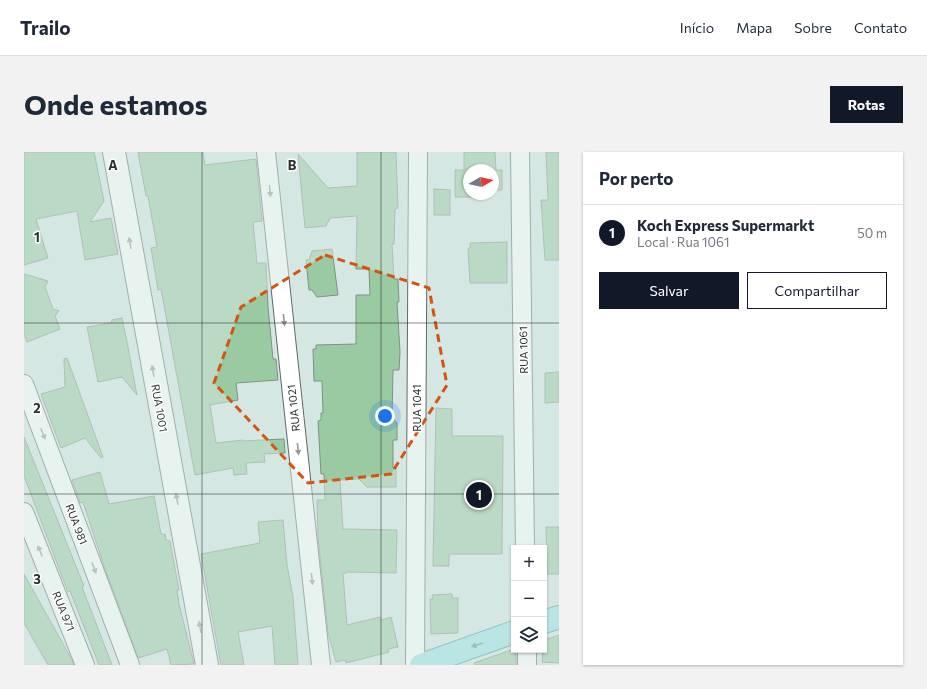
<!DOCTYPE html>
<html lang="pt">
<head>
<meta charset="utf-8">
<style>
	body { margin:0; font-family:Commissioner,sans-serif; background:#f2f2f3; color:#1f2937 }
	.controls { position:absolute; right:12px; bottom:12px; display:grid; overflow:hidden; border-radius:0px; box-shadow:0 1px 3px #0004 }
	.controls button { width:36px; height:36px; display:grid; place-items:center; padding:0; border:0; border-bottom:1px solid #e0e1e3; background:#fff; color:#1f2937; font:20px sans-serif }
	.compass { position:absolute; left:439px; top:12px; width:36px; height:36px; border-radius:50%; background:#fff; box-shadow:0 1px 3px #0004; rotate:81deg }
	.you { position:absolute; left:361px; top:264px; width:14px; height:14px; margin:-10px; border:3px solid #fff; border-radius:50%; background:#1a73e8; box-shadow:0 0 0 6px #1a73e833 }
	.badge { display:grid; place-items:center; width:26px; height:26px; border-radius:50%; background:#111827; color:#fff; font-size:13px; font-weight:700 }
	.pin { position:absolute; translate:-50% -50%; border:2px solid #fff; box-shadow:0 1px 4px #0006 }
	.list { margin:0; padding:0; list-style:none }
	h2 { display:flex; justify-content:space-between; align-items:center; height:52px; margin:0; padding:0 16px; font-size:17px }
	h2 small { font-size:13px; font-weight:400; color:#747a83 }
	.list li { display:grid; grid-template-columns:26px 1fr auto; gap:12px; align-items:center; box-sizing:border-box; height:56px; padding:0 16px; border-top:1px solid #e0e1e3 }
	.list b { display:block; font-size:15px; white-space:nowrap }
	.list p { margin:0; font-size:13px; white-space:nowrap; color:#747a83 }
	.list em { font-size:13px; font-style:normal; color:#747a83 }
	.actions { display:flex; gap:8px; padding:12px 16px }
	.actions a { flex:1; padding:9px 0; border:1px solid #111827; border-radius:0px; text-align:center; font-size:14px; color:#111827 }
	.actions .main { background:#111827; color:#fff }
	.icon { flex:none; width:22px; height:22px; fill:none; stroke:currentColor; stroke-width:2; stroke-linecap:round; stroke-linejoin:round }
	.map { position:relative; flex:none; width:535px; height:513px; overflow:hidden; border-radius:0px }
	header { display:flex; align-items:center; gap:24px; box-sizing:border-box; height:56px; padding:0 20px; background:#fff; border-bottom:1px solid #e0e1e3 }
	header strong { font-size:19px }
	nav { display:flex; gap:22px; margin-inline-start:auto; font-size:14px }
	.intro { display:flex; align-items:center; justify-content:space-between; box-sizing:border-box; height:96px; padding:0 24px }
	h1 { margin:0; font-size:28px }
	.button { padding:10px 18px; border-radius:0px; background:#111827; color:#fff; font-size:14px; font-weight:700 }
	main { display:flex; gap:24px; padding:0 24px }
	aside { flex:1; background:#fff; border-radius:0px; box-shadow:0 1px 3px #0004 }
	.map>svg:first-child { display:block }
</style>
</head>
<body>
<header>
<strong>Trailo</strong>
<nav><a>Início</a><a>Mapa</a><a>Sobre</a><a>Contato</a></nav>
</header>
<div class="intro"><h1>Onde estamos</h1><a class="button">Rotas</a></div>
<main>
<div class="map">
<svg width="535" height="513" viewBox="0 0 535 513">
	<rect width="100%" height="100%" fill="#d5e7e2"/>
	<!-- building -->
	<g fill="#99caa2" stroke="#848f85">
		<path d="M0,0H70L80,49L66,70L87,66L94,102L61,108L53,59L12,67L24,106L0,113Z"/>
		<path d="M114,0H179L181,13L232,7L238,69L229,70L233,111H242L244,155L249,207H252L254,228L212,231L214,248L186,253L192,291L219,288V289L260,287L261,301L240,302L241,310L222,311L223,322L210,323L209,316L171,323L137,137L134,138L127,96L133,95L124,44H122Z"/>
		<path d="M333,0H372L374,56L371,57L370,92H368L370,127H374L375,150H373L376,200L375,218H369L368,265L373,271V288H369V316H372V335H343L335,327L316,328L319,377L373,378L372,421L324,420L319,422L323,473L356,465L357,468L367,465L374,495L364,497L365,500L322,511L321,508L312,510L304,481L294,385L293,348H301L300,322H297L294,269L297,268V261H299L298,229H290L289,197H292V193L332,192V143H346L345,117H332L333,64L306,66L302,74L281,76L274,2L304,36L333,34Z"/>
		<path d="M440,0H471L472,18H478V38H469V18H445V42H458V45H431V18H440Z"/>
		<path d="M522,0H535V108H521L517,48H524Z"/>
		<path d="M410,37L426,38V63H410Z"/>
		<path d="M483,90V131H446L444,97L446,96V91Z"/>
		<path d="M308,97L314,143L293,145L288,138H285L282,108H285L288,99Z"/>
		<path d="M0,122L24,129L21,135L29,157L35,159L31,164L36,177L3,190L0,182Z"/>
		<path d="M98,166L103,190L113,243L98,225L74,230L63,175L87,171L88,168Z"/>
		<path d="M43,206L79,305L77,306L61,286L37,296L17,242L41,235L40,207Z"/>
		<path d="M535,220V250L521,251V221Z"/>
		<path d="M412,256L428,257V284H479L478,402H425V414H409Z"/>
		<path d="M0,285L60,434L58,435L88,513H75L46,439L44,440L0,324Z"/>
		<path d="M76,320L85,352L130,344L137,382H141L142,388L146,389L155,438H153L155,452L170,512L147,513L143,497L114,506L81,417L59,350L56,351L48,328Z"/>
		<path d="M259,368L263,413L269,445L274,513H251L248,474L214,480L220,513H197L177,402L236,391L234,370Z"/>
		<path d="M522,375H535V422H523Z"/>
		<path d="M0,422L48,508L50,513H24L0,471Z"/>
		<path d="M428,442V446H434V481L407,482L406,447H409L408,443Z"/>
		<path d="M535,483V511L518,510L520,488Z"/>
		<path d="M490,497L492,498V513H451L450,511Z"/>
	</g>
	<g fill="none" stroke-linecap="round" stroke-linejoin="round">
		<defs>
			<g id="street">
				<path d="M242,0L297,513"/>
				<path d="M496,0L501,396"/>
				<path d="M0,232L106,513"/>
				<path d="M0,360L61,513"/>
				<path d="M503,498V513"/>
				<path d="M391,513L394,0"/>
			</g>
			<path id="secondary" d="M90,0L183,513"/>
			<g id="primary">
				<path d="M520,470L535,465"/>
				<path d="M397,513L490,480"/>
			</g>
		</defs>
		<!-- street casing -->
		<use href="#street" stroke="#5c6b67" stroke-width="20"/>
		<!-- secondary casing -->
		<use href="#secondary" stroke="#5c6b67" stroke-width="24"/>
		<!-- primary casing -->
		<use href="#primary" stroke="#46979e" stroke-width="24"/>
		<!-- street -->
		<use href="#street" stroke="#fff" stroke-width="18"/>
		<!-- secondary -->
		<use href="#secondary" stroke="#fff" stroke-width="22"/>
		<!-- primary -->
		<use href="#primary" stroke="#99e2e9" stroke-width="22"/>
	</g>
	<!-- one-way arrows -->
	<defs><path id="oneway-solid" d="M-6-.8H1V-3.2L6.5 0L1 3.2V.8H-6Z"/></defs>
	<g fill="#949896">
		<use href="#oneway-solid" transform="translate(246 39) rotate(84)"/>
		<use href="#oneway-solid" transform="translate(106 91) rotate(-100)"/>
		<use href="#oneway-solid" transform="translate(260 168) rotate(84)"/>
		<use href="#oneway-solid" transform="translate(129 219) rotate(-100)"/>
		<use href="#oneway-solid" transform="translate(19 282) rotate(69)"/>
		<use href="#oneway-solid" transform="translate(274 297) rotate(84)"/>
		<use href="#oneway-solid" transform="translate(153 347) rotate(-100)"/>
		<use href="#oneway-solid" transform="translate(16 399) rotate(-112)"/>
		<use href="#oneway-solid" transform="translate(70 416) rotate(69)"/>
		<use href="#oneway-solid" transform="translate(288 427) rotate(84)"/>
		<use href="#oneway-solid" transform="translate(176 475) rotate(-100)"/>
	</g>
	<use fill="#61898c" href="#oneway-solid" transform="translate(453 493) rotate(161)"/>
	<!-- marked area -->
	<path d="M0 0H535V513H0ZM301,103L405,136L423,233L367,322L284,331L190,231L217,155Z" fill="#d5e7e2" fill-opacity=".55" fill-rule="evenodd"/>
	<path fill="none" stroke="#d5550f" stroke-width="3" stroke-dasharray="8 5" stroke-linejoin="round" d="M301,103L405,136L423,233L367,322L284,331L190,231L217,155Z"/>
	<!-- grid -->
	<path fill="none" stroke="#29302e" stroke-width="1" stroke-opacity="0.55" d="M178,0V513M357,0V513M0,171H535M0,342H535"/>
	<g text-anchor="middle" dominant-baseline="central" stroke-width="3" stroke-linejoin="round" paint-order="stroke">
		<!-- street labels -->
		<g font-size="11" fill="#29302e" stroke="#fff">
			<text transform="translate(499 198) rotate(-91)">RUA 1061</text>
			<text transform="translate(136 256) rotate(80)">RUA 1001</text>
			<text transform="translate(269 256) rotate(-96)">RUA 1021</text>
			<text transform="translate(392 256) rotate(-90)">RUA 1041</text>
			<text transform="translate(53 372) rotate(69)">RUA 981</text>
			<text transform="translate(40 459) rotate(68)">RUA 971</text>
		</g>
	</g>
	<g font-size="13" text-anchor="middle" font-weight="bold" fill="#29302e" stroke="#fff" stroke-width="3" stroke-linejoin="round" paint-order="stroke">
		<text x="89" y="18">A</text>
		<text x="268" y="18">B</text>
		<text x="13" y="90">1</text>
		<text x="13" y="261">2</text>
		<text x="13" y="432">3</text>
	</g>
</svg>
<div class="controls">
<button>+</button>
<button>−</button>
<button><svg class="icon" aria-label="layers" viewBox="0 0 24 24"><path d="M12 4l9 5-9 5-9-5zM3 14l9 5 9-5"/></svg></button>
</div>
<svg class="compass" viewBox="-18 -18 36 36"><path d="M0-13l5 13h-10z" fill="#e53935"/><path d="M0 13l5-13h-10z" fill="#747a83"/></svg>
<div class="you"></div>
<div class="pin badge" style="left:455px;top:343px">1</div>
</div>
<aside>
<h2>Por perto<small></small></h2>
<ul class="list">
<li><span class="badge">1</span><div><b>Koch Express Supermarkt</b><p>Local · Rua 1061</p></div><em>50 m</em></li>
</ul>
<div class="actions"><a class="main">Salvar</a><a>Compartilhar</a></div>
</aside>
</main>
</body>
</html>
